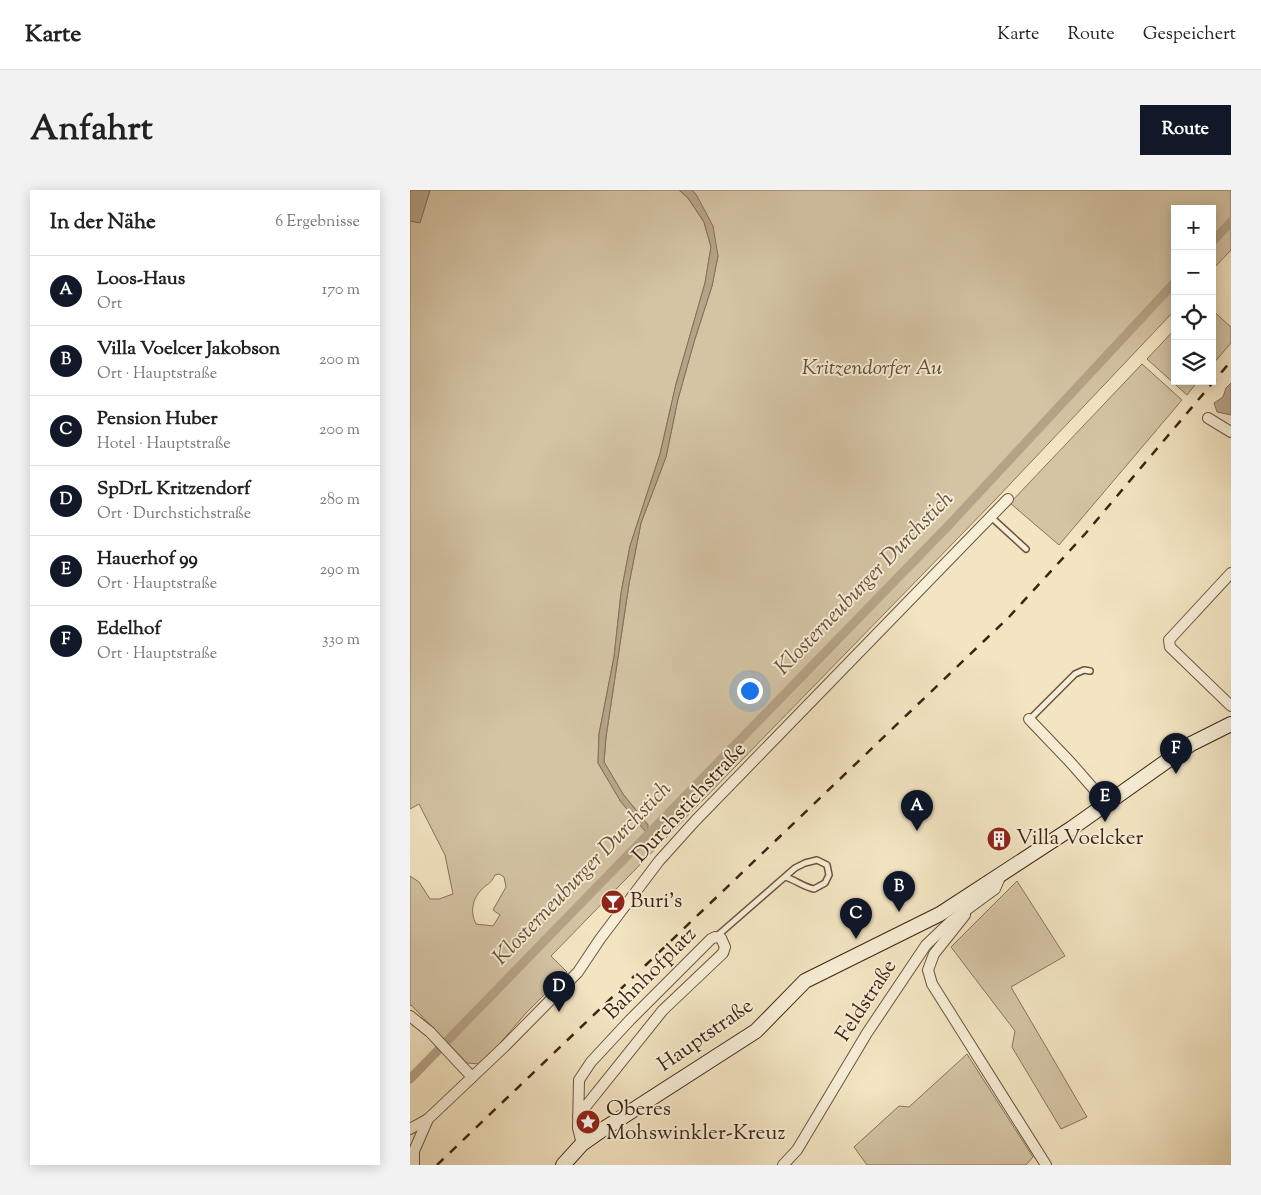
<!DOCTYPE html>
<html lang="de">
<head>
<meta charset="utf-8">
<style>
	body { margin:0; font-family:"Sorts Mill Goudy",serif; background:#f2f2f2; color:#222 }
	.controls { position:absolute; right:15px; top:15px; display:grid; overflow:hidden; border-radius:0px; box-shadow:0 2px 12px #0003 }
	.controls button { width:45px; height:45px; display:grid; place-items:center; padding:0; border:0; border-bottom:1px solid #e0e0e0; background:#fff; color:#222; font:25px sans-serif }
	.you { position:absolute; left:339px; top:500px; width:18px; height:18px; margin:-12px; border:4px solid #fff; border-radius:50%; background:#1a73e8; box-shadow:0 0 0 8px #1a73e833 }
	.badge { display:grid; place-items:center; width:32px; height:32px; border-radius:50%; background:#111827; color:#fff; font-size:16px; font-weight:700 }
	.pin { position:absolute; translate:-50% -41px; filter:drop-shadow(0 1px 2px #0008) }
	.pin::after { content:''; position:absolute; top:26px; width:18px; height:15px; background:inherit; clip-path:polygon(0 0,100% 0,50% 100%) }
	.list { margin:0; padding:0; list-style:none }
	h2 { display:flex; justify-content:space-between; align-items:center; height:65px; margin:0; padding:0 20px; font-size:21px }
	h2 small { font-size:16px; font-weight:400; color:#767676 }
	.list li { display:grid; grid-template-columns:32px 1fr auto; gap:15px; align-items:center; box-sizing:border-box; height:70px; padding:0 20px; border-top:1px solid #e0e0e0 }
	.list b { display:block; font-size:19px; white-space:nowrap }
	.list p { margin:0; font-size:16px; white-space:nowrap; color:#767676 }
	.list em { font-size:16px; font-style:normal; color:#767676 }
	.icon { flex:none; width:28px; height:28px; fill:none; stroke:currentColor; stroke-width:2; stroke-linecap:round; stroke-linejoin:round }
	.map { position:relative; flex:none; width:821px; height:975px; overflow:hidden; border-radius:0px }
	header { display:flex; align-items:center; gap:30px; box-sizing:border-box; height:70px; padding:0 25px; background:#fff; border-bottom:1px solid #e0e0e0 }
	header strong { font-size:24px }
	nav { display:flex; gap:28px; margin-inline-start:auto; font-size:18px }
	.intro { display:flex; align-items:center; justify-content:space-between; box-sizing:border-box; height:120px; padding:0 30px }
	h1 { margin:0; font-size:35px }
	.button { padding:12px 22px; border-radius:0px; background:#111827; color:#fff; font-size:18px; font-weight:700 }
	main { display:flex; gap:30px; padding:0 30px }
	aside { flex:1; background:#fff; border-radius:0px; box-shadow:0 2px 12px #0003 }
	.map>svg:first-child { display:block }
</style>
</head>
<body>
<header>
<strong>Karte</strong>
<nav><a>Karte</a><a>Route</a><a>Gespeichert</a></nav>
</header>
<div class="intro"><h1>Anfahrt</h1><a class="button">Route</a></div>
<main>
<aside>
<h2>In der Nähe<small>6 Ergebnisse</small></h2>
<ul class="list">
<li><span class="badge">A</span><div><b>Loos-Haus</b><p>Ort</p></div><em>170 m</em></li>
<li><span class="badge">B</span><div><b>Villa Voelcer Jakobson</b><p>Ort · Hauptstraße</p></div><em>200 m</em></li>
<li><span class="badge">C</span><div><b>Pension Huber</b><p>Hotel · Hauptstraße</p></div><em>200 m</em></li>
<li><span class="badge">D</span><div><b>SpDrL Kritzendorf</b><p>Ort · Durchstichstraße</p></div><em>280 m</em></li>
<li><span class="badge">E</span><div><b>Hauerhof 99</b><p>Ort · Hauptstraße</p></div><em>290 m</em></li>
<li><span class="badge">F</span><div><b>Edelhof</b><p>Ort · Hauptstraße</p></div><em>330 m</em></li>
</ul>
</aside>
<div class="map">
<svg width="821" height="975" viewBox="0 0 821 975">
	<rect width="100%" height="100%" fill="#f3e5c2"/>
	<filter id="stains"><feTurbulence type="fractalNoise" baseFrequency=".004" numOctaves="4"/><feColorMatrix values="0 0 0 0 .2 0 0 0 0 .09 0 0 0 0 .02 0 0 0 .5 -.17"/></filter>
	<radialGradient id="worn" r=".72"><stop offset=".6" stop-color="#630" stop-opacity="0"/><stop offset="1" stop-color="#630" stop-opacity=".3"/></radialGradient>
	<!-- green -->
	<g fill="#d4c4a4" stroke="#8a735c" fill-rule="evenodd">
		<path d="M20,0H269L278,8L294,32L301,57L295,93L266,194L250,264L220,356L211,403L204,467L189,544L188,573L211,612L238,635L213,604L194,572L196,547L219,394L231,333L256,267L268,209L284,152L302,96L308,66L287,6L282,0H821V60L802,80V19H765V120L585,310L141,766L157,782L116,823L86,858L70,874L57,873L1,815L0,816V686L9,692L20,709H29L43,704L35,665L9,614L0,619V31L10,32ZM89,684L94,687L96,697L83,720L90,725L83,736L66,734C60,722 62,710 71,700C78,693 80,695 85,685Z"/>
		<path d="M802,120L821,137V153L802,175Z"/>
		<path d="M765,139V191H788L777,205L737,169Z"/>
		<path d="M732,174L772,210L649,355L600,313Z"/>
		<path d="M607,691L655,766L601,797L677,927L651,939L602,857L605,841L541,757Z"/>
		<path d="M557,864L623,967L616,975H457L444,957L489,916L499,917Z"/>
	</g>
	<!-- water -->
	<g fill="#b6a387" stroke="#866f59">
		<path d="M0,0H20L10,33L0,31Z"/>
		<path d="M269,0H282L287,6L303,36L308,66L302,96L284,152L268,209L256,267L231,333L219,394L196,547L194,572L213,604L238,635V639L235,641L211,612L188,573L189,544L204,467L211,403L220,356L250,264L266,194L295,93L301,57L294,32L278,8Z"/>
		<path d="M821,193V225L807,222L804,213L813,207L816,198Z"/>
	</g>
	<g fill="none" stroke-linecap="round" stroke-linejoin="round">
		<!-- canal -->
		<g stroke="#b6a387" stroke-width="9">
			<path d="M802,52L821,32"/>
			<path d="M0,889L538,336L765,92"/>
		</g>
		<defs>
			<g id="service">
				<path d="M581,327L616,359"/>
				<path d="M620,529L665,484L674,480L680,481"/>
				<path d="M307,746L385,678L395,673L407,670L417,675L419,685L415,693L404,699C393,697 386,690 375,687"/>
			</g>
			<g id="minor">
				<path d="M798,228L821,242"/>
				<path d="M821,383L759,450L760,457L821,516"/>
				<path d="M619,529L661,573L696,613"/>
				<path d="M555,725L524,764L518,780L522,794L636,975"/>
				<path d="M0,826L20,842L62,887"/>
				<path d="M168,926L253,820L313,763L315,757L311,748L305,747L301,749L220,830L181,872L169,890L168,938L172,954"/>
				<path d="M0,939L18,929"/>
				<path d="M4,975V961L18,929L95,856L168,782L190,749L249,671L285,631L598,309"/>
				<path d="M373,975L387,960L457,843L516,755L540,732L585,699L591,685"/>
			</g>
			<path id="secondary" d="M153,975L172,954L189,942L346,841L395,791L530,724L662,638L781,554L821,534"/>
		</defs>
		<!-- service casing -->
		<use href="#service" stroke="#6c5340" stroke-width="8"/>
		<!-- minor casing -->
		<use href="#minor" stroke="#6c5340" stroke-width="12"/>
		<!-- secondary casing -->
		<use href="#secondary" stroke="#3f2214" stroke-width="16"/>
		<!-- service -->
		<use href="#service" stroke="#f7eed7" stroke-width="5"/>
		<!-- minor -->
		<use href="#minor" stroke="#f7eed7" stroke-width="10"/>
		<!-- secondary -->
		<use href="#secondary" stroke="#f7eed7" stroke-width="14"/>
		<!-- rail -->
		<path stroke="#3f2214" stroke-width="2.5" stroke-dasharray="9 9" stroke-linecap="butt" d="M27,975L599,427L675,344L821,171"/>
	</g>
	<!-- icons -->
	<defs>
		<symbol id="building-disc" viewBox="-11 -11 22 22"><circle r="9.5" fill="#8f2418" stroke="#f7eed7"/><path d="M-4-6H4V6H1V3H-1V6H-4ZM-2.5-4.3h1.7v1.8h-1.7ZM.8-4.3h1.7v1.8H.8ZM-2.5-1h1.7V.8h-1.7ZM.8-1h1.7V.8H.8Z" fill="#fff"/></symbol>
		<symbol id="bar-disc" viewBox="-11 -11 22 22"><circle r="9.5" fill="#8f2418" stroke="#f7eed7"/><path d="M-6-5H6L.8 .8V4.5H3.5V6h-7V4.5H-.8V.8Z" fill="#fff"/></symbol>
		<symbol id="sight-disc" viewBox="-11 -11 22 22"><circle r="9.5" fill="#8f2418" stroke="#f7eed7"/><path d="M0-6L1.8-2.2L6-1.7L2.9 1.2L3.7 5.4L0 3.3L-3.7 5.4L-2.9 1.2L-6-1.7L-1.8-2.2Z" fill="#fff"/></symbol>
	</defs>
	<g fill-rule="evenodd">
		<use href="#building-disc" x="575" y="635" width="28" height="28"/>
		<use href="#bar-disc" x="189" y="698" width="28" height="28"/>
		<use href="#sight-disc" x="164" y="918" width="28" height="28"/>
	</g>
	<g text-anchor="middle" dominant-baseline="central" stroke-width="4" stroke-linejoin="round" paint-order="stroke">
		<!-- park labels -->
		<g font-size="21" font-style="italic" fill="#644a38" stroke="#f7eed7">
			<text x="462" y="179">Kritzendorfer Au</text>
		</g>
		<!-- street labels -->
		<g font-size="21" fill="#3f2214" stroke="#f7eed7">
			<text transform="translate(280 613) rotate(-47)">Durchstichstraße</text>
			<text transform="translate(241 784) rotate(-45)">Bahnhofplatz</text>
			<text transform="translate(457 811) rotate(-57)">Feldstraße</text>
			<text transform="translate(296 846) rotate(-35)">Hauptstraße</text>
		</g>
		<!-- poi labels -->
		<g font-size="21" fill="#3f2214" stroke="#f7eed7" text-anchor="start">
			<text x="606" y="649">Villa Voelcker</text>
			<text x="220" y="712">Buri's</text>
			<text x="196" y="920">Oberes<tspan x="196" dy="24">Mohswinkler-Kreuz</tspan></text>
		</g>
		<!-- water labels -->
		<g font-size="22" font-style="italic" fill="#694f3c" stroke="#f7eed7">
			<text transform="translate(455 394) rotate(-46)">Klosterneuburger Durchstich</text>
			<text transform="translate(173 684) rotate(-46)">Klosterneuburger Durchstich</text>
		</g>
	</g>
	<rect width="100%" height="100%" filter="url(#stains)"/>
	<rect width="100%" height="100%" fill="url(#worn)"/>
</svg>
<div class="controls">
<button>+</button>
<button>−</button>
<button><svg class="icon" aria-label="locate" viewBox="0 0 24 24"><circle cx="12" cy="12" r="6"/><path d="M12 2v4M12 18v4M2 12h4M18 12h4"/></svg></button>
<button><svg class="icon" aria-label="layers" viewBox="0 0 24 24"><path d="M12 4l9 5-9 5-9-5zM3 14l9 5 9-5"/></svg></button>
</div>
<div class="you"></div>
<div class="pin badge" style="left:507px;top:641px">A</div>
<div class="pin badge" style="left:489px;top:722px">B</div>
<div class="pin badge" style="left:446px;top:749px">C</div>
<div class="pin badge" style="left:149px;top:822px">D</div>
<div class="pin badge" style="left:695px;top:632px">E</div>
<div class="pin badge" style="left:766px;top:584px">F</div>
</div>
</main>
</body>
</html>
